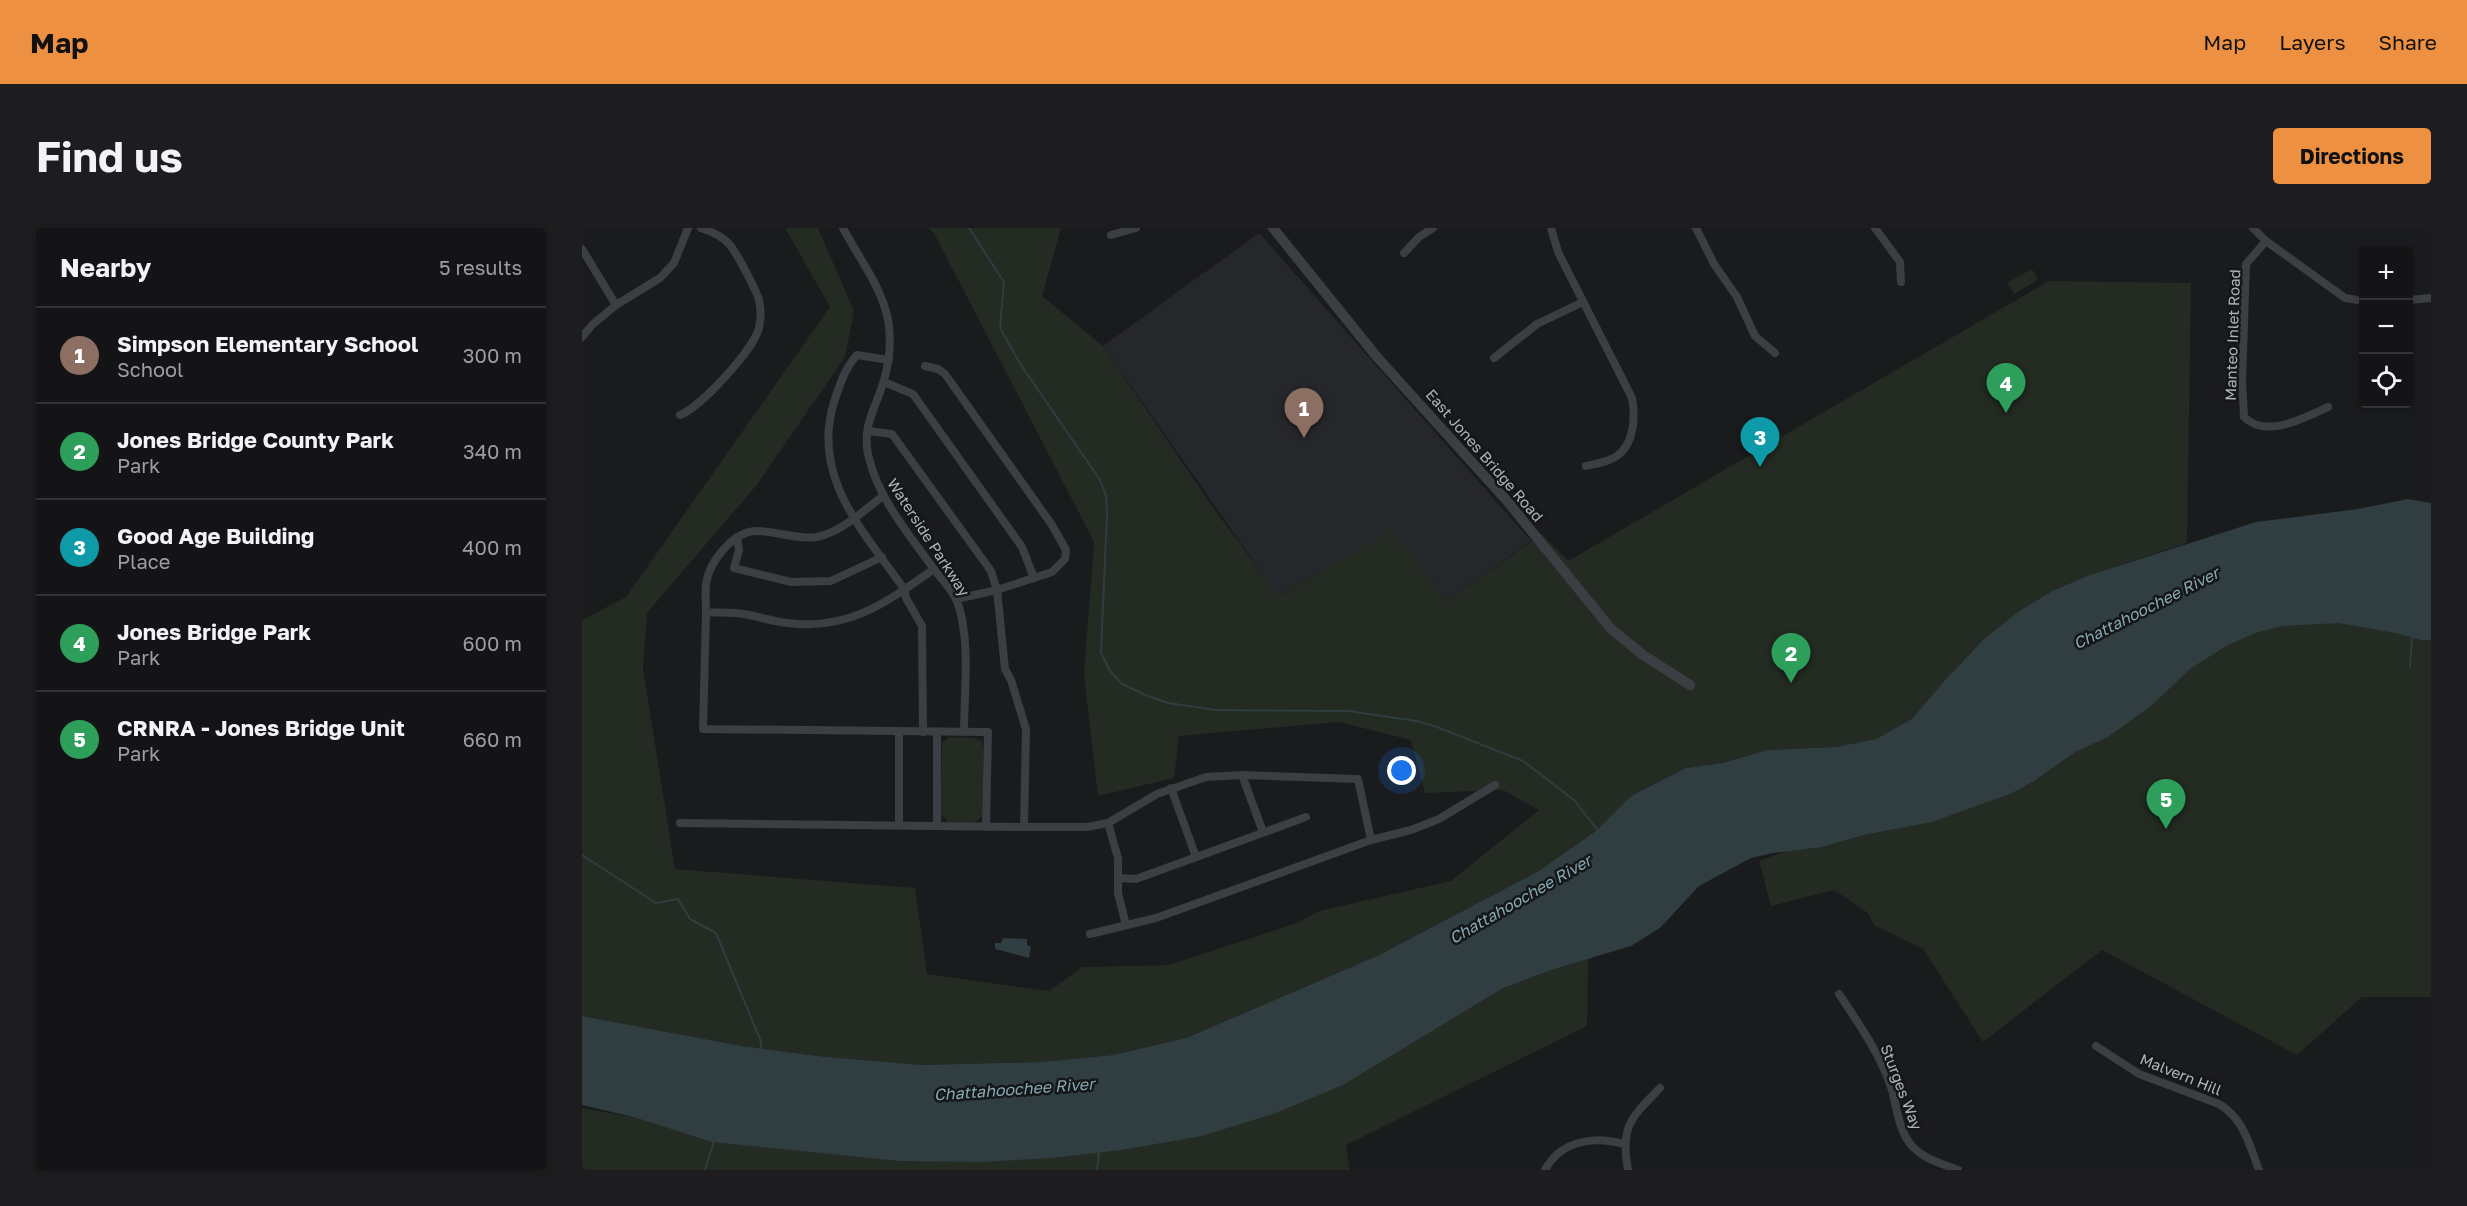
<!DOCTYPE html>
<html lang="en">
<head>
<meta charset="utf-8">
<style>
	body { margin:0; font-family:"Golos Text",sans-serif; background:#1d1d1f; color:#f1f3f6 }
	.controls { position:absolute; right:18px; top:18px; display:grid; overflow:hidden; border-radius:6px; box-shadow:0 3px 9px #0003 }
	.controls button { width:54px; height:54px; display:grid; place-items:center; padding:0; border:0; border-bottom:2px solid #333335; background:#141416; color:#f1f3f6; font:30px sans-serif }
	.you { position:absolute; left:820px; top:543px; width:21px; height:21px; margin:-15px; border:4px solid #fff; border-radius:50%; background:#1a73e8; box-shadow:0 0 0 9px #1a73e833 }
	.badge { display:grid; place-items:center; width:39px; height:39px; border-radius:50%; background:#ee9041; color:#fff; font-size:20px; font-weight:700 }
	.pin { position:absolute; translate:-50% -50px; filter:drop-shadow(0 2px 3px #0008) }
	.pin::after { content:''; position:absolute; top:32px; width:21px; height:18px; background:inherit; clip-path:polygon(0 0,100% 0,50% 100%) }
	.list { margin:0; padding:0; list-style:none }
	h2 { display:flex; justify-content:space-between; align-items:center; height:78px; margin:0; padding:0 24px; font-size:26px }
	h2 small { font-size:20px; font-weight:400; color:#9d9ea1 }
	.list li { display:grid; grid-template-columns:39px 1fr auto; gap:18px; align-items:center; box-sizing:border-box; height:96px; padding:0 24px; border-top:2px solid #333335 }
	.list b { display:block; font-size:22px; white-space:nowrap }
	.list p { margin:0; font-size:20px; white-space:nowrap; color:#9d9ea1 }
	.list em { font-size:20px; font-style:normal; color:#9d9ea1 }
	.icon { flex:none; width:33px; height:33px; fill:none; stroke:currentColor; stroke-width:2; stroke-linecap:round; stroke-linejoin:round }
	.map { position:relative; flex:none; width:1849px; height:942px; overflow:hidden; border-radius:6px }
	header { display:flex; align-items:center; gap:36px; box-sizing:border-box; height:84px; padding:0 30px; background:#ee9041; color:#111 }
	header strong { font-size:28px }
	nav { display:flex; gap:33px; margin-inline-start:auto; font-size:21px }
	.intro { display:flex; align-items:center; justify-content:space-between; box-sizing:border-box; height:144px; padding:0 36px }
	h1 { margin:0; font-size:42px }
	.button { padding:15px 27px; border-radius:6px; background:#ee9041; color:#111; font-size:21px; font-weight:700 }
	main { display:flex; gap:36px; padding:0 36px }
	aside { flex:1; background:#141416; border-radius:6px; box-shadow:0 3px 9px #0003 }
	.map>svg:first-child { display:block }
</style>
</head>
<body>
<header>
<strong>Map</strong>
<nav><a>Map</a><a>Layers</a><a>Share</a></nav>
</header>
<div class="intro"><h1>Find us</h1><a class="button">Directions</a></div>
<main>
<aside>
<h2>Nearby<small>5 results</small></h2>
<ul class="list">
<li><span class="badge" style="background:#8d6e63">1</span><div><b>Simpson Elementary School</b><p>School</p></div><em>300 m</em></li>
<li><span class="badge" style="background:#2e9e5b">2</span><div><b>Jones Bridge County Park</b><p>Park</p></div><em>340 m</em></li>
<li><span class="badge" style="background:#0f9aa8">3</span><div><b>Good Age Building</b><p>Place</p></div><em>400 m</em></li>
<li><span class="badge" style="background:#2e9e5b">4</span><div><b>Jones Bridge Park</b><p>Park</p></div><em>600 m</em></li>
<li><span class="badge" style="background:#2e9e5b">5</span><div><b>CRNRA - Jones Bridge Unit</b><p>Park</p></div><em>660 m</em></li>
</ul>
</aside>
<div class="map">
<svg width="1849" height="942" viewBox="0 0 1849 942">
	<rect width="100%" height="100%" fill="#1a1b1d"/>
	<!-- built -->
	<path fill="#26272a" d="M677,5L949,313L865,373L811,303L696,368L521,118Z"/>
	<!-- green -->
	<g fill="#232b22">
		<path d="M203,0H236L272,83L263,129L174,258L65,385L61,441L93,641L333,660L345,746L467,763L500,739L587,737L715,695L737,683L869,653L957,582L921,562L843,565L829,512L757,494L597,508L592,550L516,568L502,446L512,314L352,5L346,0H479L460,68L521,118L632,281L697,368L811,302L865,373L960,306L986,333L1467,53L1609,55L1605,315L1508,347L1472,362L1437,383L1402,411L1363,452L1330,492L1294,511L1254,519L1185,522L1141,535L1104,540L1049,568L1015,602L957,643L797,727L604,810L531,827L459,834L340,837L235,828L160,818L0,788V392L44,369L248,79Z"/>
		<path d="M1450,41L1456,52L1432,66L1425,55Z"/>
		<path d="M1768,387L1849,404V769H1780L1715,827L1520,722L1401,814L1341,721L1292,697L1286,685L1252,662L1189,678L1177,633L1261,602L1601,439L1660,403Z"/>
		<path d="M367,509L392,510L399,513L401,519V588L392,595L366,594L359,586L360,515Z"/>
		<path d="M1007,694L1005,798L764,917L768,942H0V880L81,895L291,925Z"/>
	</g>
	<!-- water -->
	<g fill="#303d41">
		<path d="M1826,271L1849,275V412H1839L1818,406L1757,395L1700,398L1676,404L1644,418L1608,441L1569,478L1526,509L1493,524L1452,553L1430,565L1350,594L1281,607L1240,619L1191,625L1169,630L1117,658L1078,700L1049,718L969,742L921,760L761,857L691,886L620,908L539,922L470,930L400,934L318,933L130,914L55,890L0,877V788L160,818L235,828L340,837L459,834L531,827L604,810L797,727L957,643L1015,602L1049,568L1104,540L1141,535L1185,522L1254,519L1294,511L1330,491L1363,452L1402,411L1437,383L1472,362L1508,347L1674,294L1776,281Z"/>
		<path d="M421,710L445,711V717L449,718L447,730L413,721V715H419Z"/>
	</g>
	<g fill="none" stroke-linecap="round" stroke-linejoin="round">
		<!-- stream -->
		<g stroke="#303d41" stroke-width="2">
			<path d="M387,0L422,54L418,100L439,137L518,252L524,268L525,285L519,425L528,443L540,456L566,468L586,475L634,482L766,483L835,493L855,499L941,533L992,572L1017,604"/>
			<path d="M1828,438L1830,409"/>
			<path d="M0,627L74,675L96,671L108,691L134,705L178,811L180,823"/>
			<path d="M123,942L132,913"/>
			<path d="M515,942L517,924"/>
		</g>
		<!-- minor -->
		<g stroke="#3b3e42" stroke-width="8">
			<path d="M261,0C291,55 321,84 302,152C295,178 280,196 286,226C295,269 326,305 351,340C358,350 370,361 375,373C389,410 382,465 382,504"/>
			<path d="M969,0L976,24L1050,170C1054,191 1052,223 1027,232C1020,235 1011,236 1004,238"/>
			<path d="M1114,0L1132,36L1155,69L1173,108L1193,125"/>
			<path d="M1293,0L1318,34L1319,54"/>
			<path d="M1671,0L1684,13L1763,70L1782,73"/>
			<path d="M529,7L554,0"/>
			<path d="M1684,13L1664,36L1660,152L1662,189C1684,211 1722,190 1746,179"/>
			<path d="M0,21L34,77"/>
			<path d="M822,25L837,9L851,0"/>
			<path d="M1826,72L1849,70"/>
			<path d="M0,109L10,97L34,77L78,50L92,35L106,0"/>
			<path d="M912,130L955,96L1001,74"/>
			<path d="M307,132L275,127C263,140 259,154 253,171C227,248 282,304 323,362L324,370L340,398L341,504"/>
			<path d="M343,138L356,141L363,146L470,297L484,322L483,331L470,344L415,362L374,371"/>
			<path d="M302,154L331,166L440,319L452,350"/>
			<path d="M98,187C118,180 172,121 177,100C179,91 179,81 177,72C174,62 154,23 147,16C140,8 128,3 119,0"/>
			<path d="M301,268C282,282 260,304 235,309C214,312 195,303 175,303C151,303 127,334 124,356C123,365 124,375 124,384C136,385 149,384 161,386C176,388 191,394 206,395C267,403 305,374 352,341"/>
			<path d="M155,309L157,322L152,340L209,354L249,353L300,329"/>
			<path d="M124,384L121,501L406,504L404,599"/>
			<path d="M660,547L681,604"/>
			<path d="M589,560L614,629"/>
			<path d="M98,595L442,599L444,501L429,452L423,441L415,362L409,343L310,206L286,203"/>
			<path d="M526,595L536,630V665L544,697"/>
			<path d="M317,597V503"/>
			<path d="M355,597V504"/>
			<path d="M442,599H505L526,595L575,566L624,549L660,547L776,551L789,612"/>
			<path d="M536,650L554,651L724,589"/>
			<path d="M508,706L574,690L789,612L829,602L857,591L913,557"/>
			<path d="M1257,766C1277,796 1297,824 1309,859C1315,878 1316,903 1331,919C1342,931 1361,936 1376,942"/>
			<path d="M1514,818L1557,846L1637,876C1662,891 1667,916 1677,942"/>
			<path d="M963,942C979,912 1012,908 1042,916"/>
			<path d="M1046,942C1038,898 1049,890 1078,860"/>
		</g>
		<!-- tertiary -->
		<path stroke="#3b3e42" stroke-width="10" d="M691,0L795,129L925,273L1029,401L1061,427L1108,457"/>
	</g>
	<g text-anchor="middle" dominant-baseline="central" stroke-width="5" stroke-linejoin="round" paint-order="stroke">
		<!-- street labels -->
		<g font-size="15" fill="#adb5bc" stroke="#151618">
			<text transform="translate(1650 107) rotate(-88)">Manteo Inlet Road</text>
			<text transform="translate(903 227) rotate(49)">East Jones Bridge Road</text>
			<text transform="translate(347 309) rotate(57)">Waterside Parkway</text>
			<text transform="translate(1599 846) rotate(22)">Malvern Hill</text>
			<text transform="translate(1320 859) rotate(69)">Sturges Way</text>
		</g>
		<!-- water labels -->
		<g font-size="16" font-style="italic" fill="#86a9b5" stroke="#151618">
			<text transform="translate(1564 380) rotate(-27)">Chattahoochee River</text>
			<text transform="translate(938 671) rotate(-30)">Chattahoochee River</text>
			<text transform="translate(432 861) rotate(-4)">Chattahoochee River</text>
		</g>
	</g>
</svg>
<div class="controls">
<button>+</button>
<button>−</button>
<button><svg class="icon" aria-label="locate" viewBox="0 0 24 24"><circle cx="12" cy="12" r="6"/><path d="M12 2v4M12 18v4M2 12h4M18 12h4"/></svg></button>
</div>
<div class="you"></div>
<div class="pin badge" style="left:722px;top:210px;background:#8d6e63">1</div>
<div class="pin badge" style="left:1209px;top:455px;background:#2e9e5b">2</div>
<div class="pin badge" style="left:1178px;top:239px;background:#0f9aa8">3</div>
<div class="pin badge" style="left:1424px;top:185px;background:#2e9e5b">4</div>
<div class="pin badge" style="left:1584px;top:601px;background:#2e9e5b">5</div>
</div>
</main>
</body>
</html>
